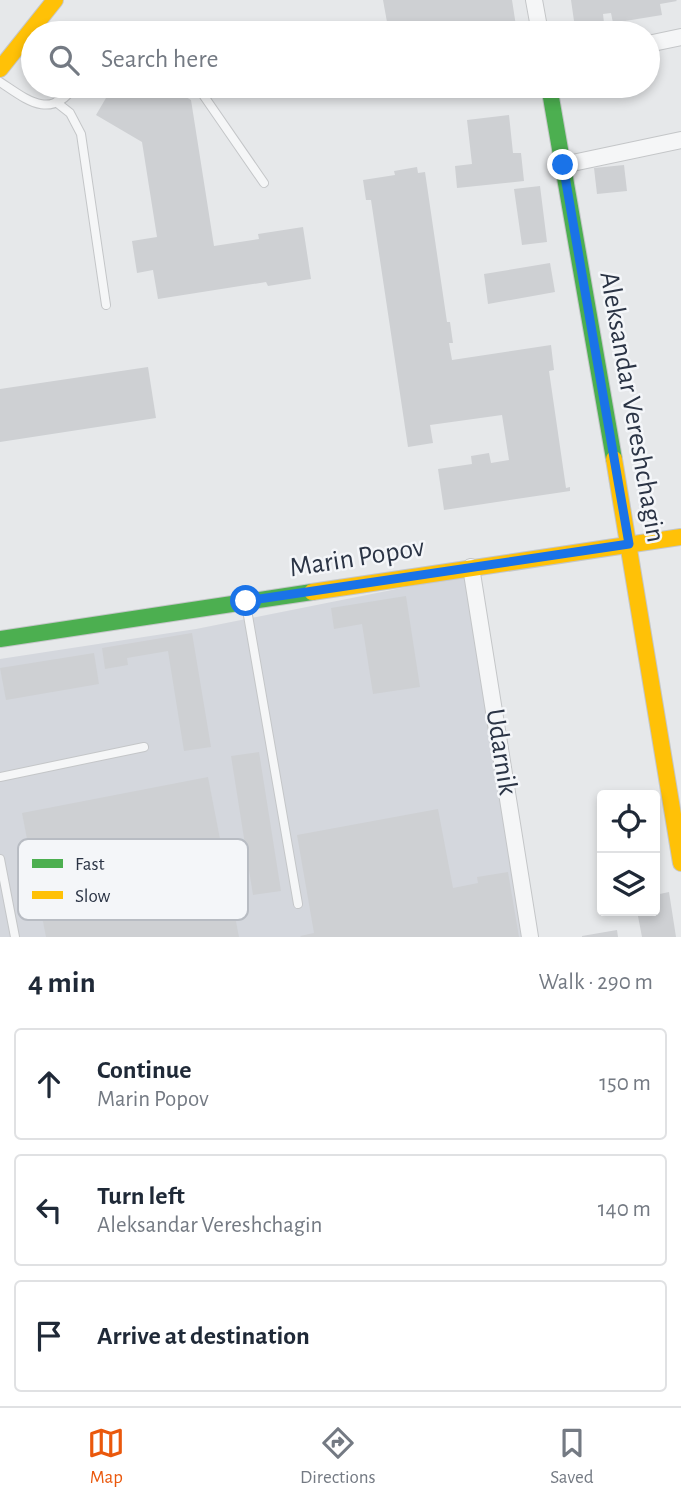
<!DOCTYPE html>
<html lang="en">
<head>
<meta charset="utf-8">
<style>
	body { margin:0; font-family:"Alegreya Sans",sans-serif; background:#f6f6f7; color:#1f2937 }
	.controls { position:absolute; right:21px; bottom:21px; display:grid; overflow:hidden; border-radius:7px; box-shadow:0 4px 10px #0003 }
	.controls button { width:63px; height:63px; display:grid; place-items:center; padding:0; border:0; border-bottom:2px solid #e0e1e3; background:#fff; color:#1f2937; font:35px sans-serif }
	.stop { position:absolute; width:21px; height:21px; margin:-16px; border:5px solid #1a73e8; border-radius:50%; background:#fff }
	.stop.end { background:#1a73e8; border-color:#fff; box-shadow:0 2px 7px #0008 }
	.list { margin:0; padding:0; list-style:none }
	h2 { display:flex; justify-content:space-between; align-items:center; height:91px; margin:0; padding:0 28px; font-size:30px }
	h2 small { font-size:23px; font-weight:400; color:#747a83 }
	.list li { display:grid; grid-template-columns:46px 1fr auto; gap:21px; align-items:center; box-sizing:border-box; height:112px; margin:0 14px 14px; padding:0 14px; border:2px solid #e0e1e3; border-radius:7px }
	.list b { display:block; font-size:26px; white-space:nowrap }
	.list p { margin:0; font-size:23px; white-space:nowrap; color:#747a83 }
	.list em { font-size:23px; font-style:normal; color:#747a83 }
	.icon { flex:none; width:38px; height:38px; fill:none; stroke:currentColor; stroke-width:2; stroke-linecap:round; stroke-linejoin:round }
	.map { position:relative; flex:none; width:681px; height:937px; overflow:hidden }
	.search { position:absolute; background:#fff; box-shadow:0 4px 10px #0003; left:21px; right:21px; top:21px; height:77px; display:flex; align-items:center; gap:18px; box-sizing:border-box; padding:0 24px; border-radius:38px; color:#747a83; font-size:26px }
	.sheet { height:469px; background:#fff }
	nav { display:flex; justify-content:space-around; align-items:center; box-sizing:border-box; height:98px; border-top:2px solid #e0e1e3; background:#fff; font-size:19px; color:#747a83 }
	nav a { display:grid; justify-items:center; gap:4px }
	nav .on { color:#ea580c }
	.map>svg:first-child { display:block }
</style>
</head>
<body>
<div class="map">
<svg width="681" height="937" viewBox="0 0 681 937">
	<rect width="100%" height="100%" fill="#e6e8ea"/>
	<!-- built -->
	<path fill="#d4d7dd" d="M477,573L527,937H0V659L196,629Z"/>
	<!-- building -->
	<g fill="#ced0d3">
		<path d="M383,0H512L516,26L472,33H389Z"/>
		<path d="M571,0H676L677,1L660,4L662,15L613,23L611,13L603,14L604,23L575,28Z"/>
		<path d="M113,86H167L191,100L214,246L259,239L258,234L303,227L311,279L268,286L266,282L158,299L153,270L137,273L132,241L157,237L142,142L96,115Z"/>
		<path d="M509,115L513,153H521L524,181L457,188L455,166L472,164L467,120Z"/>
		<path d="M624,165L627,191L597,194L594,168Z"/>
		<path d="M417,167L418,173L425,172L447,322H450L453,343H449L452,360L551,345L554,370L549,371L566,488L570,487V491L444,510L438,469L472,464L471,456L489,453L491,463L509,460L502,415L430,425L433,443L408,447L371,200H366L363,180L395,175L394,171Z"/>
		<path d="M540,186L547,242L522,245L514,189Z"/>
		<path d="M550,263L555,292L488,304L484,274Z"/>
		<path d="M148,367L156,418L0,442V389Z"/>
		<path d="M406,596L420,687L373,694L362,624L334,629L331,608Z"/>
		<path d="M192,633L211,747L184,751L168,651L127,658L128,665L105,669L102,648Z"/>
		<path d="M94,653L99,684L6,700L0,668Z"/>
		<path d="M259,752L281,891L253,895L231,756Z"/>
		<path d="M208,777L239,937H46L22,813Z"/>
		<path d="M438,809L453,888L478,883L477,877L508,872L519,937H301L300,936L314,933L297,835Z"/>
		<path d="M669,892L676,937H642L637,911H655V895Z"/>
		<path d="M617,930L618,937H582V936Z"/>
	</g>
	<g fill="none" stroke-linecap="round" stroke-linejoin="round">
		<defs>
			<g id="lane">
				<path d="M0,82C26,99 50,121 75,86"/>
				<path d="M197,86L264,183"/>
				<path d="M56,102L70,113L81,134L106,305"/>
				<path d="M246,604L298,904"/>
				<path d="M0,777L144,747"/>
				<path d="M0,859L15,937"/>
			</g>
			<g id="street">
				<path d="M534,0L540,33"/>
				<path d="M648,44L681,37"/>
				<path d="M563,165L681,140"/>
				<path d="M471,567L530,937"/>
			</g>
			<g id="fast">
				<path d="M549,86L614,459"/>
				<path d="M0,639L312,592"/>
			</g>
			<g id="slow">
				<path d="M0,69L55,0"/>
				<path d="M614,459L681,863"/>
				<path d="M312,592L681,537"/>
			</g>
		</defs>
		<!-- lane casing -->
		<use href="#lane" stroke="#c4c6c8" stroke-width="10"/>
		<!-- street casing -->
		<use href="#street" stroke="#c4c6c8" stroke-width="18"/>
		<!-- fast casing -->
		<use href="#fast" stroke="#c4c6c8" stroke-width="18"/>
		<!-- slow casing -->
		<use href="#slow" stroke="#c4c6c8" stroke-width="18"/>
		<!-- lane -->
		<use href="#lane" stroke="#f5f6f7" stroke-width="8"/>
		<!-- street -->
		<use href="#street" stroke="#f5f6f7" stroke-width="16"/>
		<!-- fast -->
		<use href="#fast" stroke="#4caf50" stroke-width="16"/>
		<!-- slow -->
		<use href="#slow" stroke="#ffc107" stroke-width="16"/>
	</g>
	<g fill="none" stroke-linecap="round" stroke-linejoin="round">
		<!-- route -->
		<path stroke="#1a73e8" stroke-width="9" d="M246,601L629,544L563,165"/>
	</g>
	<g text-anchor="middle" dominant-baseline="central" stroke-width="5" stroke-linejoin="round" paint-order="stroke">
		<!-- street labels -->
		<g font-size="28" fill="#2b3445" stroke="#f4f6f9">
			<text transform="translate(632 407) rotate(80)">Aleksandar Vereshchagin</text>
			<text transform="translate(357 558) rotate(-9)">Marin Popov</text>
			<text transform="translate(501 752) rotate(81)">Udarnik</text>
		</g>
	</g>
	<!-- legend -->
	<rect x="18" y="839" width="230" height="81" rx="10" fill="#f4f6f9" stroke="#b8bcc3" stroke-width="2"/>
	<rect x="32" y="859" width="31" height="9" fill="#4caf50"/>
	<rect x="32" y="891" width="31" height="8" fill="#ffc107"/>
	<g font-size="19" fill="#2b3445">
		<text x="75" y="870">Fast</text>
		<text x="75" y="902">Slow</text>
	</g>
</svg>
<div class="controls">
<button><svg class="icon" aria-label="locate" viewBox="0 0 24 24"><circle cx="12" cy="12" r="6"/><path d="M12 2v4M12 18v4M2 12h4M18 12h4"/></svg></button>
<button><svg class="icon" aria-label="layers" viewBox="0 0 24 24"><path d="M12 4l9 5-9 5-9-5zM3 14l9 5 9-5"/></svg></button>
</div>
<div class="stop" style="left:246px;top:601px"></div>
<div class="stop end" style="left:563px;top:165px"></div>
<div class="search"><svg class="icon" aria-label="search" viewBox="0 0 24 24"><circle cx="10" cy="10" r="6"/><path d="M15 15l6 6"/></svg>Search here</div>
</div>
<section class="sheet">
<h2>4 min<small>Walk · 290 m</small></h2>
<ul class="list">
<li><svg class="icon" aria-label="ahead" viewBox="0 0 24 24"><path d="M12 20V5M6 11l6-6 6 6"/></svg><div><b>Continue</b><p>Marin Popov</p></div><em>150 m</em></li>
<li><svg class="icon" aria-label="left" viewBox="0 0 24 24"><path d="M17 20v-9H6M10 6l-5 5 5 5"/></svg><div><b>Turn left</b><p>Aleksandar Vereshchagin</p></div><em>140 m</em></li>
<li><svg class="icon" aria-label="arrive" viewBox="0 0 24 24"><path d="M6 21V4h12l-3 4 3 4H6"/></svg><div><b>Arrive at destination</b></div></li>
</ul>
</section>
<nav>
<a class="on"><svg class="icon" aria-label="map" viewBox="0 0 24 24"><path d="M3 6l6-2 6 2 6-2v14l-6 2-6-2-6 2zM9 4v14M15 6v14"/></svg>Map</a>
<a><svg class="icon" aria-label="directions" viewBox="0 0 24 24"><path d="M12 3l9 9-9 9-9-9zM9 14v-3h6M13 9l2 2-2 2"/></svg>Directions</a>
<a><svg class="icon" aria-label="saved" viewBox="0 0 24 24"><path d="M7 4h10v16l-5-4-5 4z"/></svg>Saved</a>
</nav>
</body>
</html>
